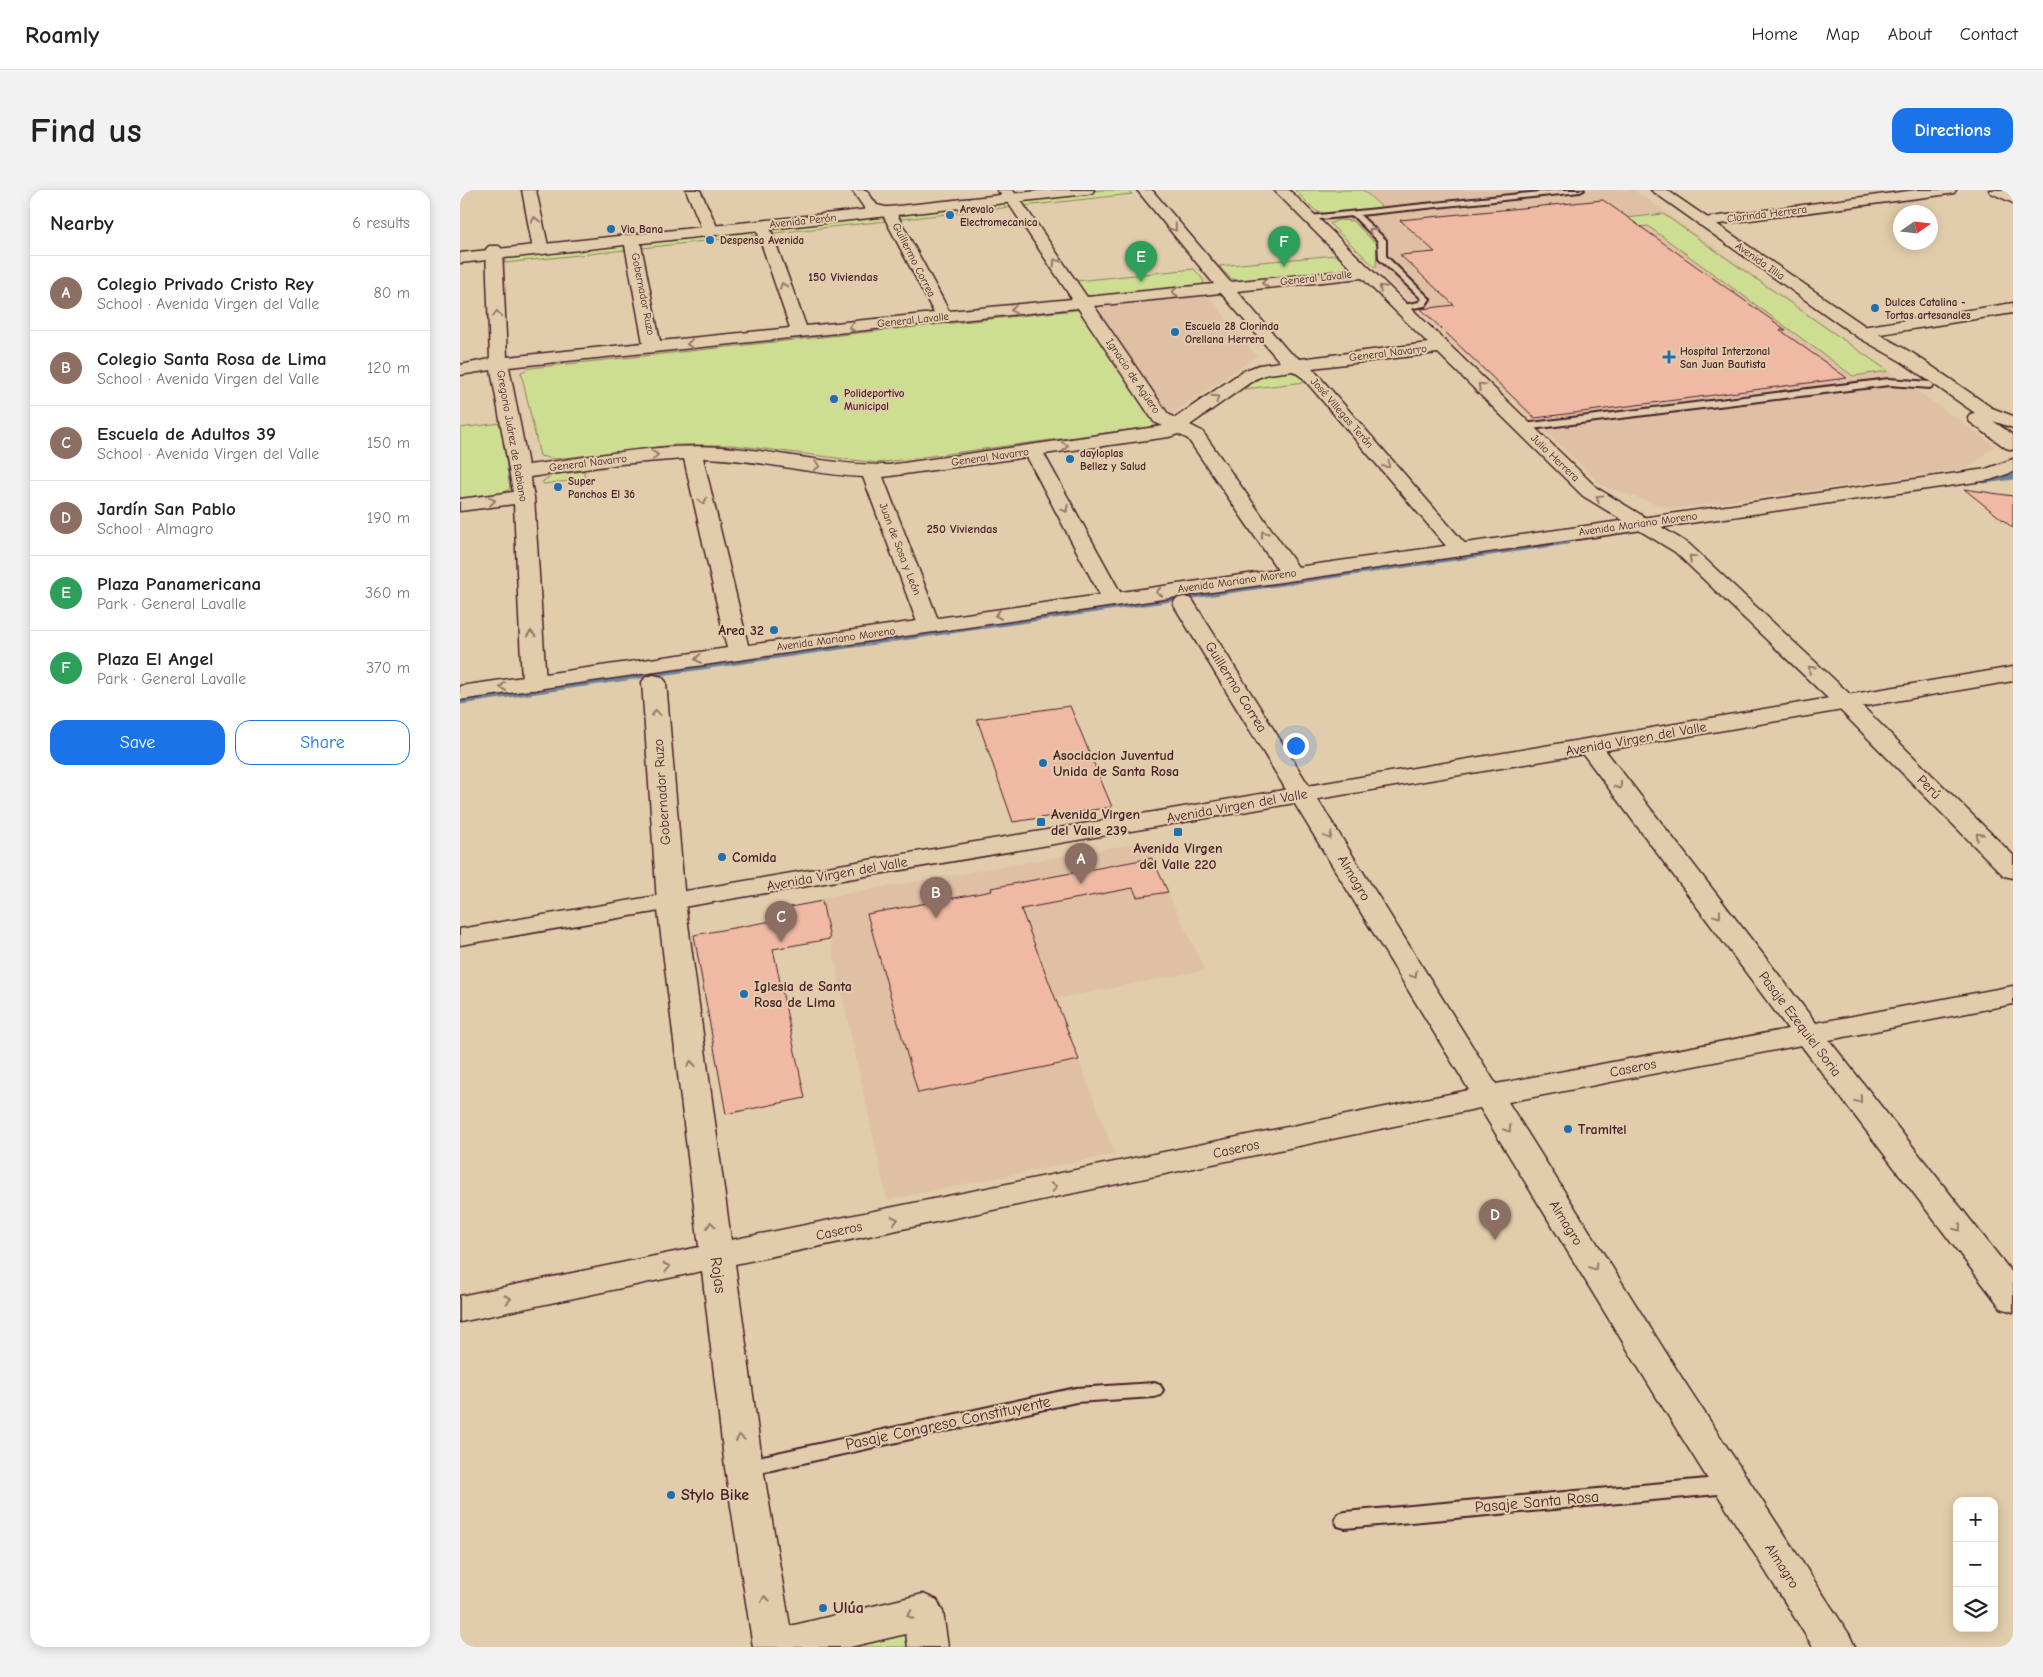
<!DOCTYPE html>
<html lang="en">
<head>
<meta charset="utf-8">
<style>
	body { margin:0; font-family:"Comic Neue",sans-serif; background:#f2f2f2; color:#222 }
	.controls { position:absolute; right:15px; bottom:15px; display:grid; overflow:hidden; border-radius:10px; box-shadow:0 2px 12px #0003 }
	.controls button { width:45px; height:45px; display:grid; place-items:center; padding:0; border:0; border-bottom:1px solid #e0e0e0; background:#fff; color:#222; font:25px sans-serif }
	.compass { position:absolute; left:1433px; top:15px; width:45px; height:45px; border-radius:50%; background:#fff; box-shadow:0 2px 12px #0003; rotate:76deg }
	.you { position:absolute; left:835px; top:555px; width:18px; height:18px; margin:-12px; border:4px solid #fff; border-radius:50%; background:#1a73e8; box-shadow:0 0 0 8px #1a73e833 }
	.badge { display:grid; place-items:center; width:32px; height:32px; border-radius:50%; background:#1a73e8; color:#fff; font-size:16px; font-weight:700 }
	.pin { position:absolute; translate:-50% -41px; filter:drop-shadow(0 1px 2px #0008) }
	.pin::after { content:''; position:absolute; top:26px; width:18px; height:15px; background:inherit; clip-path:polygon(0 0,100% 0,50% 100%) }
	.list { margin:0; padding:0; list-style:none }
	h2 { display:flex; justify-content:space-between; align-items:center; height:65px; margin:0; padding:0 20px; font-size:21px }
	h2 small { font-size:16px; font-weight:400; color:#767676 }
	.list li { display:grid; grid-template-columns:32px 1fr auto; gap:15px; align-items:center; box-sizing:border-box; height:75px; padding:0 20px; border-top:1px solid #e0e0e0 }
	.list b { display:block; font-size:19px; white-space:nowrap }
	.list p { margin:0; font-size:16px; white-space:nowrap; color:#767676 }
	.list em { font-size:16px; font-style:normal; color:#767676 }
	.actions { display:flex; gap:10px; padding:15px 20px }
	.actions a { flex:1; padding:11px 0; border:1px solid #1a73e8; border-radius:15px; text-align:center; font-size:18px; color:#1a73e8 }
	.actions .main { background:#1a73e8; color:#fff }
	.icon { flex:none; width:28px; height:28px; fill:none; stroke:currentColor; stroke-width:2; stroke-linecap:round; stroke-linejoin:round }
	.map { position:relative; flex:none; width:1553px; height:1457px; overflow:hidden; border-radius:15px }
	header { display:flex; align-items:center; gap:30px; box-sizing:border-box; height:70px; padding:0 25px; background:#fff; border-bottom:1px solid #e0e0e0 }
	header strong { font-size:24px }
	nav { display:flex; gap:28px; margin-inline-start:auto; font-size:18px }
	.intro { display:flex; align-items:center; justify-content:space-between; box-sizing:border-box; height:120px; padding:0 30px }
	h1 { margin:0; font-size:35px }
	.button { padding:12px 22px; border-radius:15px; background:#1a73e8; color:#fff; font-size:18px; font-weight:700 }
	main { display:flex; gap:30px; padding:0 30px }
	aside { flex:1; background:#fff; border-radius:15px; box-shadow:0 2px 12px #0003 }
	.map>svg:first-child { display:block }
</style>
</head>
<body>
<header>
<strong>Roamly</strong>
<nav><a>Home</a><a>Map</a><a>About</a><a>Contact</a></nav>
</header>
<div class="intro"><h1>Find us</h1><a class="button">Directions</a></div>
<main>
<aside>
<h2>Nearby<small>6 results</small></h2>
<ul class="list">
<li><span class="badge" style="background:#8d6e63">A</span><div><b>Colegio Privado Cristo Rey</b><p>School · Avenida Virgen del Valle</p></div><em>80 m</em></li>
<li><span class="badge" style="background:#8d6e63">B</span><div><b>Colegio Santa Rosa de Lima</b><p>School · Avenida Virgen del Valle</p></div><em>120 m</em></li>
<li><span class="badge" style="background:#8d6e63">C</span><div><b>Escuela de Adultos 39</b><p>School · Avenida Virgen del Valle</p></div><em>150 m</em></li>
<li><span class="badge" style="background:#8d6e63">D</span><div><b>Jardín San Pablo</b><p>School · Almagro</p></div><em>190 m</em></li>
<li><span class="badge" style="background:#2e9e5b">E</span><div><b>Plaza Panamericana</b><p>Park · General Lavalle</p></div><em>360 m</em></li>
<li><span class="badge" style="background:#2e9e5b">F</span><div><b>Plaza El Angel</b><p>Park · General Lavalle</p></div><em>370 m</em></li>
</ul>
<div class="actions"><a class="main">Save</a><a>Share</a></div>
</aside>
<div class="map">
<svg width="1553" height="1457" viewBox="0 0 1553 1457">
	<rect width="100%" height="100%" fill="#e1cdab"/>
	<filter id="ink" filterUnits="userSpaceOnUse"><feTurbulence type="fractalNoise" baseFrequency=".02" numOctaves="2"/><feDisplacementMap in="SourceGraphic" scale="10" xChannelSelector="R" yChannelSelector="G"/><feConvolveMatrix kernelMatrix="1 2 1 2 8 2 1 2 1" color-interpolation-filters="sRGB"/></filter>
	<g filter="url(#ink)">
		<!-- built -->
		<g fill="#dfc0a4">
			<path d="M835,0H1174L1535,256L1506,279L1212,319L1142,296Z"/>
			<path d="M742,106L750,108L797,166L710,225L636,118L638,116Z"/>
			<path d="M684,652L745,780L595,809L655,964L427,1010L361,708Z"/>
		</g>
		<!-- green -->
		<g fill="#cdde92" stroke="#8c7e5e">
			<path d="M644,0H667L672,4L563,16L561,12L568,8Z"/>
			<path d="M835,0H903L923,18L866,24L856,21Z"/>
			<path d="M544,12L551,17L442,29L440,26L442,23Z"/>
			<path d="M1203,24L1428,181L1393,186L1188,36L1133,42L1121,33Z"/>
			<path d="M420,26L425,28L427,31L314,43L313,40L314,37Z"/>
			<path d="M878,30L893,31L917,55L916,78L870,34Z"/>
			<path d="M293,40L297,42L299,45L182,58L181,54L183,52Z"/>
			<path d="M160,54L165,57V60L44,73L47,67Z"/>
			<path d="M876,65L889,78V80L780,91L770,88L759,76Z"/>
			<path d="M734,79L744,91L743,95L635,107L626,105L616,91Z"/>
			<path d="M616,120H622L698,236L417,273L273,255H213L95,269L80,266L61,182L70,178Z"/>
			<path d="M824,179L834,181L846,192L784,199L804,185Z"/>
			<path d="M41,233L50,299L35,306L0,310V238Z"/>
			<path d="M124,281L125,289L83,294V291L93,285Z"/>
			<path d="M447,1444L457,1457H395Z"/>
		</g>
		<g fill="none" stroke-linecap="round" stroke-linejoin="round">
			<!-- stream -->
			<g stroke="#6d839b" stroke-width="7">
				<path d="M1524,290L1553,286"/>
				<path d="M0,511L1107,351"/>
			</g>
		</g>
		<!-- building -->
		<g fill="#efb9a4" stroke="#4a1f2b">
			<path d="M1143,10L1326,140H1320L1387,188L1075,228L961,119L994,115L940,65L975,62L940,30Z"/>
			<path d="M1504,299L1553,306V338Z"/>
			<path d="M610,516L652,617L553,632L517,529Z"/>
			<path d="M692,668L708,702L677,707L673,698L561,719L619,870L458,903L407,724L532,701L531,698Z"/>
			<path d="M362,711L370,749L313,759L345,908L266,924L234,745L323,729L320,719Z"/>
		</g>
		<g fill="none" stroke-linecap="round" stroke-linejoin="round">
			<defs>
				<g id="lane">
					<path d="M1099,0H1124L1120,2L900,25L926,50V66L970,109L965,116L941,120L937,118L938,116L959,112L962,109L919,69L918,51L893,26L850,30L846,28L850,26Z"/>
					<path d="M1429,189L1470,192L1474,195L1470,198L1429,195L1063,240L1058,237L1063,234Z"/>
					<path d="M694,1193L700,1195L703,1200L700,1205L694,1207L616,1212L285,1286L278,1283L276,1278L278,1273L285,1270L616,1198Z"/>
					<path d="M1269,1287L1276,1289L1278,1295L1276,1301L1269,1303L885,1338L878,1336L875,1330L878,1324L885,1322Z"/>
				</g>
				<g id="street">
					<path d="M62,0H76L89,60L86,63H76L73,60Z"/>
					<path d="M226,0H240L259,41L256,44H246L243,41Z"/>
					<path d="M392,0H406L417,15L434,19L489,121L612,109L547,11L537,0H552L557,5L627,107L754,94L677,0H692L770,92L893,80L814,0H829L1137,298L1229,354L1394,508L1553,665V688L1544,686L1378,518L1215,362L1123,306L978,163L852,178L1007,356L1010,360L1007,364L1000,366L993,364L843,188L833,181L808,184L795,189L730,235L742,241L843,384L840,389L832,390L824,389L728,249L718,244L709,247L584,264L664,409L661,414L653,416L645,414L642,409L567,267L423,287L480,435L477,440L469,442L461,440L458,435L403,287C349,284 297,269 243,268L290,463L287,468L279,470L271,468L268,463L224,269L160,274L70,287L74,307L86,493L82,498L74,500L66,498L62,493L54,314L0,321V309L53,302L31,180L0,185V175L30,169L26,59L29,56H39L42,59L47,167L183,153L164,50L167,47H177L180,50L200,151L330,138L295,35L297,32H307L309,35L346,136L474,123L423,25L407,22ZM902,88L968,153L840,169L828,161L777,101ZM761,103L820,172L799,175L783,181L715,228L708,224L634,116ZM618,118L694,232L703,236L429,275C372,276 318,261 262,257C197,253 132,267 68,275L49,177Z"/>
					<path d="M1456,0H1496L1494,3L1489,4L1244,36L1239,35L1237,32L1239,29L1244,28Z"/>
					<path d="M1529,0H1547L1553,3V13L1531,3Z"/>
					<path d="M1553,113V123L1402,147L1396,146L1394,142L1396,138L1402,137Z"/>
					<path d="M724,407L732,409L735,414L1036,894L1328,839L1118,557L1121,552L1130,550L1139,552L1356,833L1553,796V814L1369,850L1553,1084V1122L1541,1118L1341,855L1048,912L1222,1188L1389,1444L1395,1457H1353L1197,1208L1020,918L275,1074L303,1278L330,1436L463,1404L477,1410L483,1422L488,1457H448L446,1444L390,1457H293L265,1278L242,1081L0,1132V1106L239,1057L197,712L182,492L186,487L194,485L202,487L206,492L225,712L271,1050L1009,900L713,414L716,409Z"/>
				</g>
				<g id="secondary">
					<path d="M587,0H634L632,3L627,4L0,73V63Z"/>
					<path d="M1553,269V282L1530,290L0,510V496L1526,279Z"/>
				</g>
				<g id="primary">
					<path d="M1191,0H1207L1408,138L1454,164L1532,218L1553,226V238L1533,231L1553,245V260L1546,258L1510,232L1508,228L1510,224L1515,223L1442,172L1396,146Z"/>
					<path d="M1553,477V491L0,755V739Z"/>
				</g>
			</defs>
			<!-- lane casing -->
			<use href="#lane" stroke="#4a1f2b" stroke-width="4"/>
			<!-- street casing -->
			<use href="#street" stroke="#4a1f2b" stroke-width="3"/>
			<!-- secondary casing -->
			<use href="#secondary" stroke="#4a1f2b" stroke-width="3"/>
			<!-- primary casing -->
			<use href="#primary" stroke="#4a1f2b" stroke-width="3"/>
			<!-- lane -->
			<use href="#lane" fill="#e1cdab" fill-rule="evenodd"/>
			<!-- street -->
			<use href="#street" fill="#e1cdab" fill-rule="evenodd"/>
			<!-- secondary -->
			<use href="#secondary" fill="#e1cdab" fill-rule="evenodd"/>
			<!-- primary -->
			<use href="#primary" fill="#e1cdab" fill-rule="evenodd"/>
		</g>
		<!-- one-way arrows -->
		<defs><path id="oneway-chevron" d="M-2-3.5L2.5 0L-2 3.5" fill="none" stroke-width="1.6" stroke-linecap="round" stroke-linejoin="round" transform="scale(1.25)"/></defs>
		<g stroke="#96766b">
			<use href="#oneway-chevron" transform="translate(75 30) rotate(-102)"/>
			<use href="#oneway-chevron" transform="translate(714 38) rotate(51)"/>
			<use href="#oneway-chevron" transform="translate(912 41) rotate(-136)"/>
			<use href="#oneway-chevron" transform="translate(596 72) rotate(-124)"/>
			<use href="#oneway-chevron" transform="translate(805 93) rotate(174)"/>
			<use href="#oneway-chevron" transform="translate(323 96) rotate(-110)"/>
			<use href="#oneway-chevron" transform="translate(922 98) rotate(-135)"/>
			<use href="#oneway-chevron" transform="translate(715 102) rotate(174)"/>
			<use href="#oneway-chevron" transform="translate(554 120) rotate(174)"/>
			<use href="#oneway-chevron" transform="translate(37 124) rotate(-92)"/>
			<use href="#oneway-chevron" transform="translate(392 137) rotate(174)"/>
			<use href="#oneway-chevron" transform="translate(230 154) rotate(174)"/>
			<use href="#oneway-chevron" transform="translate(1021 196) rotate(-136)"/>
			<use href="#oneway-chevron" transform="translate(756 208) rotate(-35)"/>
			<use href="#oneway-chevron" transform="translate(605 256) rotate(-8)"/>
			<use href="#oneway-chevron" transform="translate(195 265) rotate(-7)"/>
			<use href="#oneway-chevron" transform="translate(927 275) rotate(49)"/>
			<use href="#oneway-chevron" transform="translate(357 276) rotate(8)"/>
			<use href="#oneway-chevron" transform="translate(1139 308) rotate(-148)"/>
			<use href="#oneway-chevron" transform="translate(32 311) rotate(-7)"/>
			<use href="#oneway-chevron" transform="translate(243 311) rotate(77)"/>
			<use href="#oneway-chevron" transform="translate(605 319) rotate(62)"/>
			<use href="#oneway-chevron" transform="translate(804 344) rotate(-125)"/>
			<use href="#oneway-chevron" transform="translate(1232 368) rotate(-137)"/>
			<use href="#oneway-chevron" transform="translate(699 402) rotate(172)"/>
			<use href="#oneway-chevron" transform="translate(538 425) rotate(172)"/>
			<use href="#oneway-chevron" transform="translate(71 444) rotate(-93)"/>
			<use href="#oneway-chevron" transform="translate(238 469) rotate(172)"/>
			<use href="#oneway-chevron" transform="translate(1351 479) rotate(-137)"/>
			<use href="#oneway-chevron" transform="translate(43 497) rotate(172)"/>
			<use href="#oneway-chevron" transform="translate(196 523) rotate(-94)"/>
			<use href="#oneway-chevron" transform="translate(1159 596) rotate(53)"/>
			<use href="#oneway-chevron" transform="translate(869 646) rotate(59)"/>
			<use href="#oneway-chevron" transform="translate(1519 646) rotate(-135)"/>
			<use href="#oneway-chevron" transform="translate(1258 725) rotate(53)"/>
			<use href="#oneway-chevron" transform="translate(954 785) rotate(59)"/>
			<use href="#oneway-chevron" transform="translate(231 874) rotate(-97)"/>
			<use href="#oneway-chevron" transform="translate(1399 910) rotate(52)"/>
			<use href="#oneway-chevron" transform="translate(1048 939) rotate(58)"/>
			<use href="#oneway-chevron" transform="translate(594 997) rotate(-12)"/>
			<use href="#oneway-chevron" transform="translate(435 1030) rotate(-12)"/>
			<use href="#oneway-chevron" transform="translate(251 1035) rotate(-97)"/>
			<use href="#oneway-chevron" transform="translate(1498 1038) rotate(52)"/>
			<use href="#oneway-chevron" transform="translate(207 1077) rotate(-12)"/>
			<use href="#oneway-chevron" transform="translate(1134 1077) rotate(58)"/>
			<use href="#oneway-chevron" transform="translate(48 1109) rotate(-12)"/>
			<use href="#oneway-chevron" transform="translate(280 1248) rotate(-98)"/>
			<use href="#oneway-chevron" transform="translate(305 1409) rotate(-99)"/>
			<use href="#oneway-chevron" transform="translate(450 1425) rotate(167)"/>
		</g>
	</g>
	<!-- markers -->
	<g fill="#1f6fb2" stroke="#e1cdab" stroke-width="2">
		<circle cx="490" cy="25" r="5"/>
		<circle cx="151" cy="39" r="5"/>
		<circle cx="250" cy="50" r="5"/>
		<circle cx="1415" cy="118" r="5"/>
		<circle cx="715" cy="142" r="5"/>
		<path d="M1206.5 159.5h5v5h5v5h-5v5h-5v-5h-5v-5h5z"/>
		<circle cx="374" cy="209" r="5"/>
		<circle cx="610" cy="269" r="5"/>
		<circle cx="98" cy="297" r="5"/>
		<circle cx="314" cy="440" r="5"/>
		<circle cx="583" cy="573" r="5"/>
		<rect x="576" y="627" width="10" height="10" rx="2.5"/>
		<rect x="713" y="637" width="10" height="10" rx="2.5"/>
		<circle cx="262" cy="667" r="5"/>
		<circle cx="284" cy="804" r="5"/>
		<circle cx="1108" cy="939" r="5"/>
		<circle cx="211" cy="1305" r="5"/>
		<circle cx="363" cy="1418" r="5"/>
	</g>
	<g text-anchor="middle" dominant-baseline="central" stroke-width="4" stroke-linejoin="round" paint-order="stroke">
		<!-- far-poi labels -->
		<g font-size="11" font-weight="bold" fill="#4a1f2b" stroke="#e1cdab" text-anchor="start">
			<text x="500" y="19">Arevalo<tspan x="500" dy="13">Electromecanica</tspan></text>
			<text x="161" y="39">Via Bana</text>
			<text x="260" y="50">Despensa Avenida</text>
			<text x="1425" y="112">Dulces Catalina -<tspan x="1425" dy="13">Tortas artesanales</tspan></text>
			<text x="725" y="136">Escuela 28 Clorinda<tspan x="725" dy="13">Orellana Herrera</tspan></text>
			<text x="1220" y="161">Hospital Interzonal<tspan x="1220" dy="13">San Juan Bautista</tspan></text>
			<text x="384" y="203">Polideportivo<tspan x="384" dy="13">Municipal</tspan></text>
			<text x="620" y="263">dayloplas<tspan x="620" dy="13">Bellez y Salud</tspan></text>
			<text x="108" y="291">Super<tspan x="108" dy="13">Panchos El 36</tspan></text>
		</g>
		<!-- far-street labels -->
		<g font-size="11" fill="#4a1f2b" stroke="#e1cdab">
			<text transform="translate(1307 24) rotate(-7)">Clorinda Herrera</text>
			<text transform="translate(343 31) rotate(-6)">Avenida Perón</text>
			<text transform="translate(454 70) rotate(63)">Guillermo Correa</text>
			<text transform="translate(1300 71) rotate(35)">Avenida Illia</text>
			<text transform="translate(856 88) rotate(-6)">General Lavalle</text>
			<text transform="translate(183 104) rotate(79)">Gobernador Ruzo</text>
			<text transform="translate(453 130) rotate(-6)">General Lavalle</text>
			<text transform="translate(928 163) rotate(-7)">General Navarro</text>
			<text transform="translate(673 186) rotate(56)">Ignacio de Agüero</text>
			<text transform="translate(882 223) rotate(49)">José Villegas Terán</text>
			<text transform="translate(52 246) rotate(80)">Gregorio Juárez de Babiano</text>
			<text transform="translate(530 267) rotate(-8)">General Navarro</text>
			<text transform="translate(1095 268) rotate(44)">Julio Herrera</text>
			<text transform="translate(128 273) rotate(-7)">General Navarro</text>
			<text transform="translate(1178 334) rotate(-8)">Avenida Mariano Moreno</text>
			<text transform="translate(440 359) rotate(69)">Juan de Sosa y León</text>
			<text transform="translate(777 391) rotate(-8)">Avenida Mariano Moreno</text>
			<text transform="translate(376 449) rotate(-8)">Avenida Mariano Moreno</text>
		</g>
		<!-- far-neighbourhood labels -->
		<g font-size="12" font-weight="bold" fill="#4a1f2b" stroke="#e1cdab">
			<text x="383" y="87">150 Viviendas</text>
			<text x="502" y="339">250 Viviendas</text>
		</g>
		<!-- poi labels -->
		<g font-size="14" font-weight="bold" fill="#4a1f2b" stroke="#e1cdab" text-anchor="start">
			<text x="304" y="440" text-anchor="end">Area 32</text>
			<text x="593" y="565">Asociacion Juventud<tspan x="593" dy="16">Unida de Santa Rosa</tspan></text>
			<text x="591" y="624">Avenida Virgen<tspan x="591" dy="16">del Valle 239</tspan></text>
			<text x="718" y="658" text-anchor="middle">Avenida Virgen<tspan x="718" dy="16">del Valle 220</tspan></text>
			<text x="272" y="667">Comida</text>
			<text x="294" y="796">Iglesia de Santa<tspan x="294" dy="16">Rosa de Lima</tspan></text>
			<text x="1118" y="939">Tramitel</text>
		</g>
		<!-- street labels -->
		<g font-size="14" fill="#4a1f2b" stroke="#e1cdab">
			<text transform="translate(776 497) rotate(58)">Guillermo Correa</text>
			<text transform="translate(1176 549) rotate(-10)">Avenida Virgen del Valle</text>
			<text transform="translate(1469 597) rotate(45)">Perú</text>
			<text transform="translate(202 602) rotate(-94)">Gobernador Ruzo</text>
			<text transform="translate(777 616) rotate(-10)">Avenida Virgen del Valle</text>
			<text transform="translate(377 684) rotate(-10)">Avenida Virgen del Valle</text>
			<text transform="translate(894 688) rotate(59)">Almagro</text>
			<text transform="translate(1340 834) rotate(53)">Pasaje Ezequiel Soria</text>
			<text transform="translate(1173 878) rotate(-11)">Caseros</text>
			<text transform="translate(776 959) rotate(-12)">Caseros</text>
			<text transform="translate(1106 1033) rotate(58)">Almagro</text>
			<text transform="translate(379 1041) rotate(-12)">Caseros</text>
			<text transform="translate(1322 1376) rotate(57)">Almagro</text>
		</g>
		<!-- near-street labels -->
		<g font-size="16" fill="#4a1f2b" stroke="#e1cdab">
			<text transform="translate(258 1085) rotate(82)">Rojas</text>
			<text transform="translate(488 1233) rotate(-12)">Pasaje Congreso Constituyente</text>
			<text transform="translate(1077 1312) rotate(-5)">Pasaje Santa Rosa</text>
		</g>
		<!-- near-poi labels -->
		<g font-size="16" font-weight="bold" fill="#4a1f2b" stroke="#e1cdab" text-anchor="start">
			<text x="221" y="1305">Stylo Bike</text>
			<text x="373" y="1418">Ulúa</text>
		</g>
	</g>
</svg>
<div class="controls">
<button>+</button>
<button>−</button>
<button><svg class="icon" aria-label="layers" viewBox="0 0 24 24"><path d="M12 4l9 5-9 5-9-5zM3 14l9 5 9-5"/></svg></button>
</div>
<svg class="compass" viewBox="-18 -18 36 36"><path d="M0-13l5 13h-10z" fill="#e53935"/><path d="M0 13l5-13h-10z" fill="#767676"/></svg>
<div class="you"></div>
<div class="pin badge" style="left:621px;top:694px;background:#8d6e63">A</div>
<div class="pin badge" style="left:476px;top:728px;background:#8d6e63">B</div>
<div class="pin badge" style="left:321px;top:752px;background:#8d6e63">C</div>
<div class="pin badge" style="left:1035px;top:1050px;background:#8d6e63">D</div>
<div class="pin badge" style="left:681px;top:92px;background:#2e9e5b">E</div>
<div class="pin badge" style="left:824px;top:77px;background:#2e9e5b">F</div>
</div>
</main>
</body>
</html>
